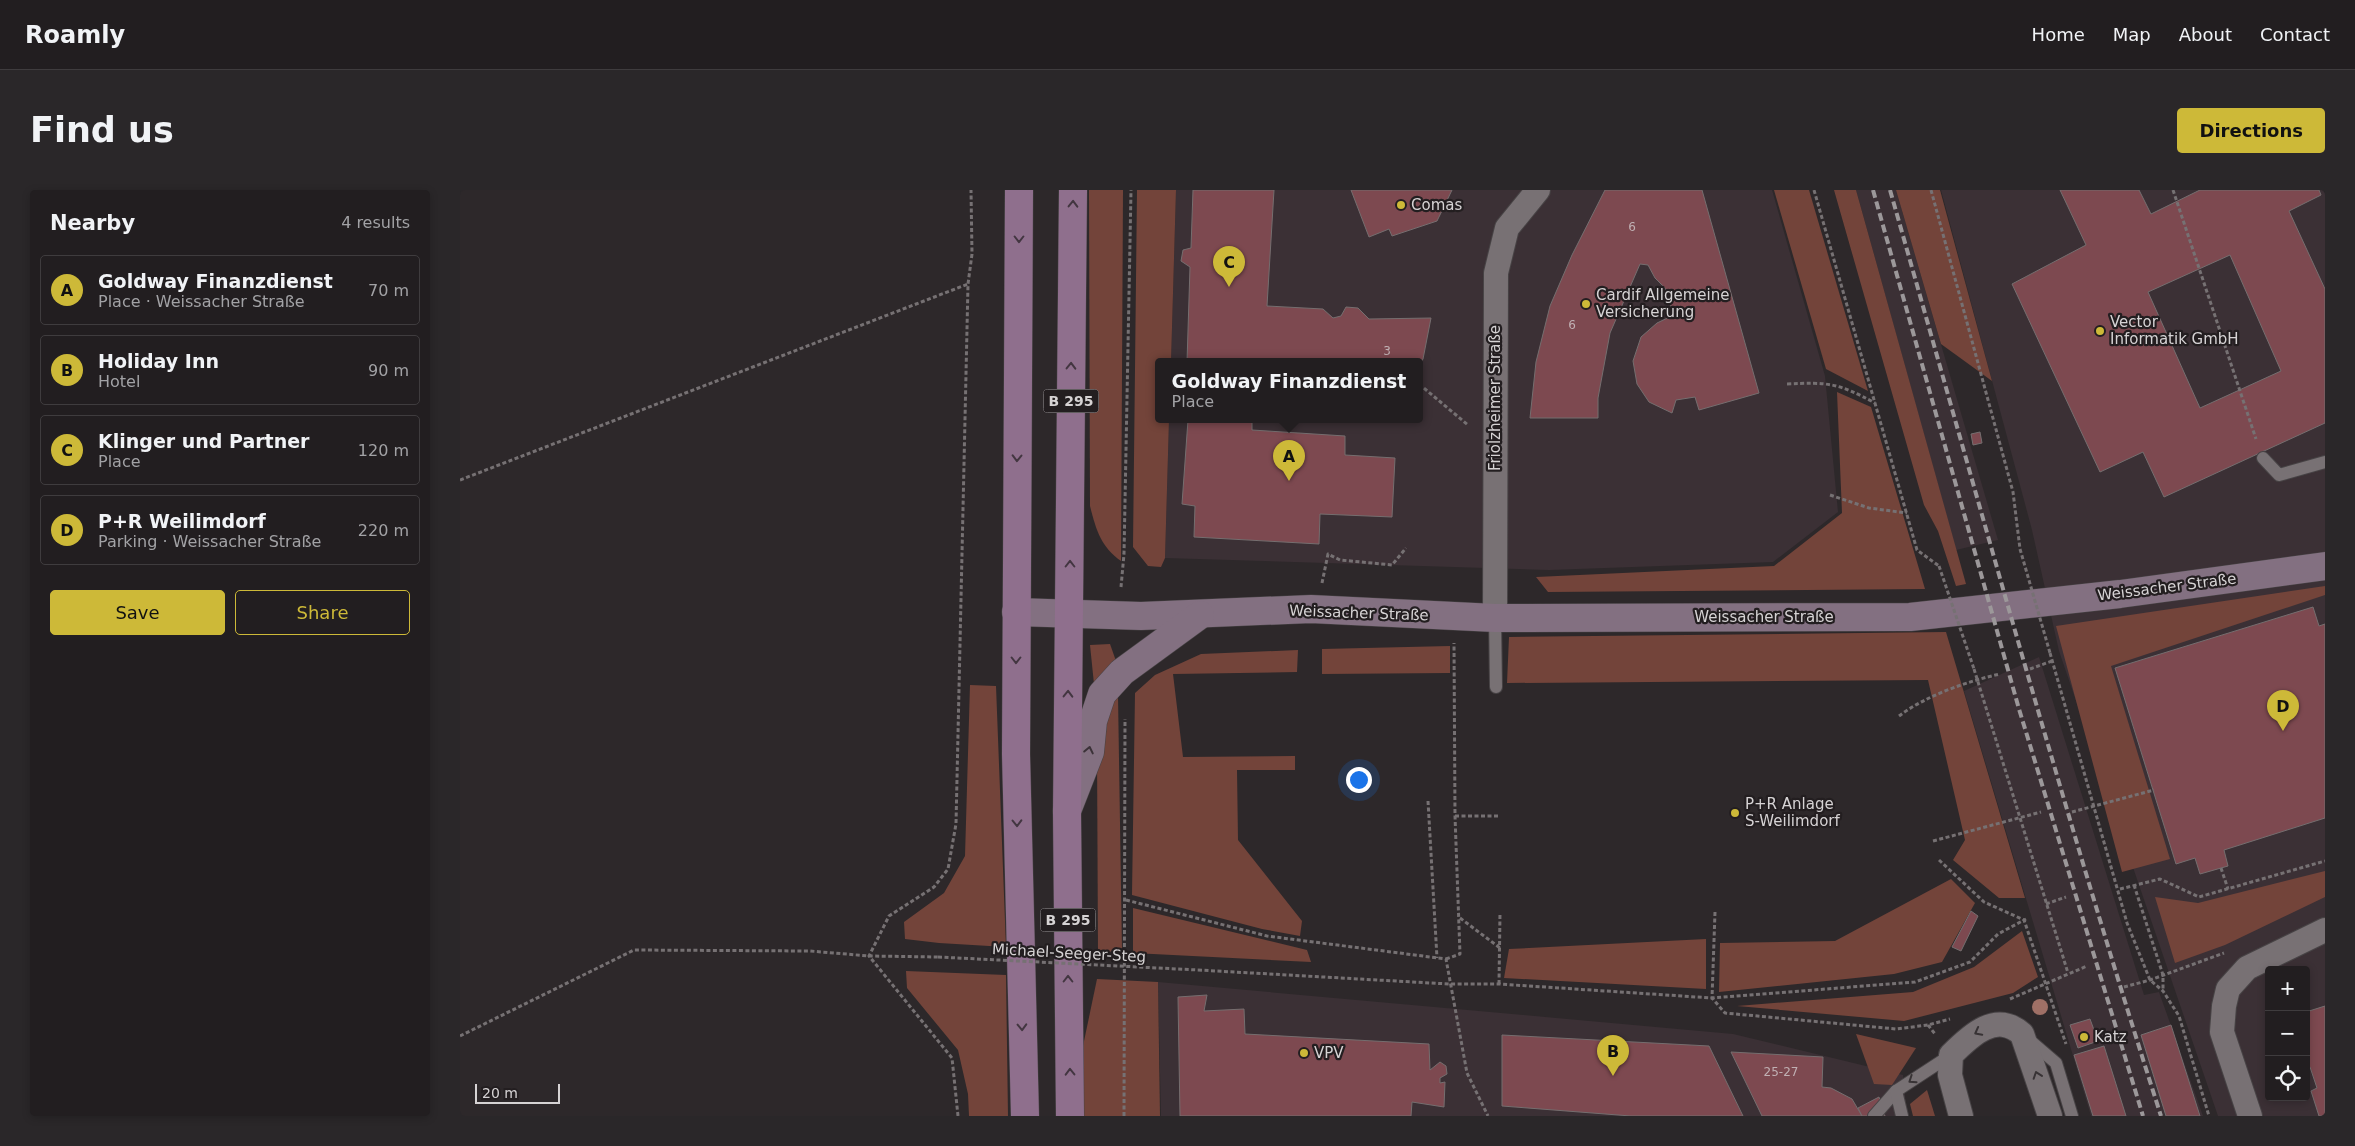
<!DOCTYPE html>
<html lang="en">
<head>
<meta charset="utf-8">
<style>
	body { margin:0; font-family:"DejaVu Sans",sans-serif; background:#2a2729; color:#f1f3f6 }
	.controls { position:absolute; right:15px; bottom:15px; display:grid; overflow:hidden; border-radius:5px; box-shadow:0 2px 8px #0003 }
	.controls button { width:45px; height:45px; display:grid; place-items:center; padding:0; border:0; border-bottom:1px solid #3f3c3e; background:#221e20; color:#f1f3f6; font:25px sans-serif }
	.scale { position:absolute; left:15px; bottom:12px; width:85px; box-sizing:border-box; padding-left:5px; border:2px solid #d6d3d4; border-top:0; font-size:14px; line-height:18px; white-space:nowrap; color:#d6d3d4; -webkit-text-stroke:4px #231e20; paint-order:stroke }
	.you { position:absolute; left:898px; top:589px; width:18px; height:18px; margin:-12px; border:4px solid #fff; border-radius:50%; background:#1a73e8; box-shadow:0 0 0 8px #1a73e833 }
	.badge { display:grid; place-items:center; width:32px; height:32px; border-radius:50%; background:#cdb938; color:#111; font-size:16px; font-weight:700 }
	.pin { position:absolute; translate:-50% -41px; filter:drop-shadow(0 1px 2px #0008) }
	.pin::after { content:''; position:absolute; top:26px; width:18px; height:15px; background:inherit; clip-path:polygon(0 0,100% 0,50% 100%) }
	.popup { position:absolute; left:695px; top:168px; width:268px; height:65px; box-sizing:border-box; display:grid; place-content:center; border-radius:5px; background:#221e20; filter:drop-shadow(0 1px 4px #0005); font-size:16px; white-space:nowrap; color:#a2a2a5 }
	.popup b { font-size:19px; color:#f1f3f6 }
	.popup::after { content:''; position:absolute; left:50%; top:100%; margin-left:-10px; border:10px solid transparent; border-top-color:#221e20 }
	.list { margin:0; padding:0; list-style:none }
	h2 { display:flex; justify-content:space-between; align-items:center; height:65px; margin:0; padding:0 20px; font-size:21px }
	h2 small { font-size:16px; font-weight:400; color:#a2a2a5 }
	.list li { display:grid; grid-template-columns:32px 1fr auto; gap:15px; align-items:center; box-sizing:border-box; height:70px; margin:0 10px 10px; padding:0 10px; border:1px solid #3f3c3e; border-radius:5px }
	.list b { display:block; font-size:19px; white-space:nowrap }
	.list p { margin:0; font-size:16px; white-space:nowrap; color:#a2a2a5 }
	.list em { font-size:16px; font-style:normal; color:#a2a2a5 }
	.actions { display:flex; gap:10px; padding:15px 20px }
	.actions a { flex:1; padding:11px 0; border:1px solid #cdb938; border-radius:5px; text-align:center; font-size:18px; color:#cdb938 }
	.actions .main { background:#cdb938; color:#111 }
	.icon { flex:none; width:28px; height:28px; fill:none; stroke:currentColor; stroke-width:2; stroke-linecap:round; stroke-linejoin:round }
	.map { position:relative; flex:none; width:1865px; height:926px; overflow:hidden; border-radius:5px }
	header { display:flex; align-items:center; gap:30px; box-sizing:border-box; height:70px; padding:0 25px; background:#221e20; border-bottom:1px solid #3f3c3e }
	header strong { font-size:24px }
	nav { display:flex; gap:28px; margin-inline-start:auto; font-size:18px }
	.intro { display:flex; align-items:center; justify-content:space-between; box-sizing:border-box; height:120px; padding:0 30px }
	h1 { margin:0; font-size:35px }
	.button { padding:12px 22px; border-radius:5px; background:#cdb938; color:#111; font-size:18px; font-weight:700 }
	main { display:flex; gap:30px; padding:0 30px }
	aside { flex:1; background:#221e20; border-radius:5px; box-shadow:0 2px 8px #0003 }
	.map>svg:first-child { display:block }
</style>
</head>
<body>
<header>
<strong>Roamly</strong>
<nav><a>Home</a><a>Map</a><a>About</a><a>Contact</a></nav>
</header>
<div class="intro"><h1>Find us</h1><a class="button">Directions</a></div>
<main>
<aside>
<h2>Nearby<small>4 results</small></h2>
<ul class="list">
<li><span class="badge">A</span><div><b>Goldway Finanzdienst</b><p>Place · Weissacher Straße</p></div><em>70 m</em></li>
<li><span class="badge">B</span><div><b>Holiday Inn</b><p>Hotel</p></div><em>90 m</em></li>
<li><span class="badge">C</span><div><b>Klinger und Partner</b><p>Place</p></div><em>120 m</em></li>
<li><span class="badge">D</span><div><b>P+R Weilimdorf</b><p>Parking · Weissacher Straße</p></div><em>220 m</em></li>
</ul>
<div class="actions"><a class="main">Save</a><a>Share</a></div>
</aside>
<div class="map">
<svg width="1865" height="926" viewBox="0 0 1865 926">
	<rect width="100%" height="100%" fill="#2d282a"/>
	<!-- built -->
	<g fill="#3b3035" fill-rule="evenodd">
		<path d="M716,0H1312L1365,186L1378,322L1313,372L1089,380L705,368L709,230H959V172H711Z"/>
		<path d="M1396,0H1436L1538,350L1496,360Z"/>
		<path d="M1481,0H1865V926H1758L1599,461L1572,340ZM1809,780H1846V907H1809Z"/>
		<path d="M1579,467L1684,805L1699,802L1743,926H1631L1504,501Z"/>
		<path d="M698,792L1273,844L1443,885L1447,926H701Z"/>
	</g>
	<!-- green -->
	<g fill="#73443a">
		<path d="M629,0H663L661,371C641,357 636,340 630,316Z"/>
		<path d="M677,0H716L711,172H699V230H709L705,368L701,377L688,376L673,357Z"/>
		<path d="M1314,0H1349L1408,201L1366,179Z"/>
		<path d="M1374,0H1396L1506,394L1496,396L1478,341L1464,315Z"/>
		<path d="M1436,0H1480L1532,191L1481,154Z"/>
		<path d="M1377,202L1411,217L1465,399L1088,402L1076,387L1314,376L1382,323Z"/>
		<path d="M1865,396V405L1651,476L1710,669L1662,682L1596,436Z"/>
		<path d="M1486,442L1565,708H1539L1493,670L1505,650L1468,490L1047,493L1049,447Z"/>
		<path d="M650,454L656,471L634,494L630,455Z"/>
		<path d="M990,456V483L862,484V459Z"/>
		<path d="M838,460L837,482L713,484L723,567L835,566V580H777L778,650L842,731L840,746L802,739L672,705L675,503L695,485L741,464Z"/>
		<path d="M510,495L536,496L546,757L479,753L445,749L444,732L484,703L505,666Z"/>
		<path d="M658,506L662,762L638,761L637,558L648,515Z"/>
		<path d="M1865,681V707L1765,755L1715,773L1695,707L1738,713Z"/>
		<path d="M1491,689L1515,713L1482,772L1434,784L1259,802L1260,753L1375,751Z"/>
		<path d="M673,718L847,760L851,772L673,763Z"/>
		<path d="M1562,741L1578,787L1553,803L1444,831L1277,816L1453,802L1514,777Z"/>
		<path d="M1246,749V799L1044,788L1049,759Z"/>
		<path d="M446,781L546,785L548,926H509L508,904L498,860L447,798Z"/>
		<path d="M637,789L698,792L700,926H624L623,856Z"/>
		<path d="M1396,844L1456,858L1432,895L1414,894Z"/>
		<path d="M1467,900L1475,926H1453L1450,914Z"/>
	</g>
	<!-- building -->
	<g fill="#7d4950" stroke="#756e6f" fill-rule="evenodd">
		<path d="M733,0H814L807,116L863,119L873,128L881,126L886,117L898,118L909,129L971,128L963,169L959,175V172H727L730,77L721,71L723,60L731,58Z"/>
		<path d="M891,0H992L977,31L932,46L929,39L909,47Z"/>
		<path d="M1145,0H1242L1299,203L1239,220L1235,207L1216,210L1212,223L1189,212L1177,194L1173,171L1181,147L1197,133L1214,125L1205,98L1195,88L1188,75L1180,74L1150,143L1138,208V228H1070L1076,172L1090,116L1112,65Z"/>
		<path d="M1600,0H1679L1691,24L1740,0H1859L1861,5L1829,21L1865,99V233L1704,307L1683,262L1640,282L1552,94L1626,55ZM1770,65L1821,181L1740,218L1688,102Z"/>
		<path d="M728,230H792V240L885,246V265L935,268L932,327L860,324L859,354L734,347L735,316L722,314Z"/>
		<path d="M1520,242L1522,253L1513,255L1511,244Z"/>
		<path d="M1853,417L1859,436L1865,434V628L1764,660L1768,676L1740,684L1735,668L1716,674L1655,478Z"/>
		<path d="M1511,721L1518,726L1501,761L1492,757Z"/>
		<path d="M747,805L744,821L784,819L785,844L969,854L970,880L980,872L986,876L987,884L980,888V893L985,892L984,917L952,912L951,926H720L718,807Z"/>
		<path d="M1865,816V926H1859L1851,901L1857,898L1850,877L1846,878V822Z"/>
		<path d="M1630,829L1638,851L1618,858L1610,835Z"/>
		<path d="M1711,835L1740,926H1706L1681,845Z"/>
		<path d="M1042,845L1249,856L1283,926H1171L1042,916Z"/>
		<path d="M1644,856L1666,926H1633L1614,865Z"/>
		<path d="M1271,862L1363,867L1362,897L1371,898L1392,909L1402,926H1302Z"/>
		<path d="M1419,907L1425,926H1402L1398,918Z"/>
	</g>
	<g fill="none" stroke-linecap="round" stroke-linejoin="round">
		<defs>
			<g id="lane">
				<path d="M1803,268L1819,285L1865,272"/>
				<path d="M1035,428L1036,497"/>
				<path d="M1568,849L1596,873L1612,926"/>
				<path d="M1414,926L1436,901"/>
				<path d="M1442,926L1436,901L1491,865"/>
			</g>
			<g id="street">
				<path d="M1035,428L1036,83L1047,38L1078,0"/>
				<path d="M1501,926L1490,885L1491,865C1511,845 1536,821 1562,844L1590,926"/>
				<path d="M1790,926L1762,842L1764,816L1768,799L1787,778L1865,740"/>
			</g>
			<g id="secondary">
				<path d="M556,422L681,426L851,419L1035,428L1450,427L1660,404L1865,376"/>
				<path d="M607,621L630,562L633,531L642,504L662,482L740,425"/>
			</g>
			<g id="primary">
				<path d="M559,0L556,564L565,926"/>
				<path d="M610,926L607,623L613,0"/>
			</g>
		</defs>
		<!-- lane casing -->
		<use href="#lane" stroke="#474345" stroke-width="14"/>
		<!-- street casing -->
		<use href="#street" stroke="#474345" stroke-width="26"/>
		<!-- secondary casing -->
		<use href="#secondary" stroke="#474345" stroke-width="29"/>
		<!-- primary casing -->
		<use href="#primary" stroke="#474345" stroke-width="29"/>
		<!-- path -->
		<g stroke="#767173" stroke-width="3" stroke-dasharray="4 2.5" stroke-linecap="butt">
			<path d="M1354,0L1457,360L1479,376"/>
			<path d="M1471,0L1553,302L1560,359"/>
			<path d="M1713,0L1796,249"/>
			<path d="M959,194L1008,235"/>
			<path d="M1327,194C1369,192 1378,193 1415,213"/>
			<path d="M0,290L508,94"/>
			<path d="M1370,305L1409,318L1447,323"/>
			<path d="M862,393L868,364L880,370L932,375L946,358"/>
			<path d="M661,397L664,364L671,0"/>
			<path d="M1590,463L1667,733L1690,790L1703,801L1719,826L1749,926"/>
			<path d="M1514,479L1608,783"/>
			<path d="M1570,479L1592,471"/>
			<path d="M1439,526C1465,506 1508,491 1540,484"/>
			<path d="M968,611L977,768"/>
			<path d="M1612,622L1694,600"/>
			<path d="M995,626H1038"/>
			<path d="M1473,651L1581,622"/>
			<path d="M1479,670L1524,712L1564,730L1606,854"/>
			<path d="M1761,678L1768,699"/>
			<path d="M1674,695L1703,785V801"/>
			<path d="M1660,699L1700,689L1739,707L1865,671"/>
			<path d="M666,710L807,746L986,769L1007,883L1028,926"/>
			<path d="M1586,714L1606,707"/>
			<path d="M1255,722L1252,808L1265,823L1436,839L1468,835L1490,829"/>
			<path d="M1000,728L1040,758"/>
			<path d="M986,769L1000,764L995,626L994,453"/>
			<path d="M738,780L989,794H1039L1252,808L1455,792L1510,772L1538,744L1566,729"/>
			<path d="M1039,794L1040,723"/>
			<path d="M1664,797L1690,790L1764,763"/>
			<path d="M1550,809L1627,776"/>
			<path d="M1468,835L1475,844"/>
			<path d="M0,846L174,760L350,761L409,766L478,767"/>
			<path d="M498,926L492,868L409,766L429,726L474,697L488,679L496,634L508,94L512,64L511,0"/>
			<path d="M664,926L665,529"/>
		</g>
		<!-- lane -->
		<use href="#lane" stroke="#787174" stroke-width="12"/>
		<!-- street -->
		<use href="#street" stroke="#787174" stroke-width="24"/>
		<!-- secondary -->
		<use href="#secondary" stroke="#837081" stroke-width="28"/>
		<!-- primary -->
		<use href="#primary" stroke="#8f6f8d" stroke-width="28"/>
		<!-- rail -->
		<g stroke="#9c989a" stroke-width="4" stroke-dasharray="8 4" stroke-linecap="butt">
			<path d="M1413,0L1559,519L1683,926"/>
			<path d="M1430,0C1518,309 1603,620 1701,926"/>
		</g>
		<!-- path-bridge -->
		<g stroke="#767173" stroke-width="3" stroke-dasharray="4 2.5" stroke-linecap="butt">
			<path d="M1560,359L1590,463"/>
			<path d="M1479,376L1514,479"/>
			<path d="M478,767L738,780"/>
		</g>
	</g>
	<!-- trees -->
	<circle fill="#9f7066" cx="1580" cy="817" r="8"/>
	<!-- one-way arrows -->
	<defs><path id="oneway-chevron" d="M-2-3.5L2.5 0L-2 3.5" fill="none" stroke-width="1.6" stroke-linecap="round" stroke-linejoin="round" transform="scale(1.25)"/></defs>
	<g stroke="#433641">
		<use href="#oneway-chevron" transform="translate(613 14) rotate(-89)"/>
		<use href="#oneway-chevron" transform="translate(559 49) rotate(90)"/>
		<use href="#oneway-chevron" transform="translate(611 176) rotate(-89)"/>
		<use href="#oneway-chevron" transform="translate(557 268) rotate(91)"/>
		<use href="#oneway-chevron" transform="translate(610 374) rotate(-90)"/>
		<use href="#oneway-chevron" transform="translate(556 470) rotate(90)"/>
		<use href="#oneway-chevron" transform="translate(608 504) rotate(-89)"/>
		<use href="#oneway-chevron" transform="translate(557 633) rotate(89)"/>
		<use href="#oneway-chevron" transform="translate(608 789) rotate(-90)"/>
		<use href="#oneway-chevron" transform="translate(562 837) rotate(88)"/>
		<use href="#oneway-chevron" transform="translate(610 882) rotate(-91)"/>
	</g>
	<use stroke="#3b3238" href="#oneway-chevron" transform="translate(629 560) rotate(-78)"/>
	<g stroke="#383335">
		<use href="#oneway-chevron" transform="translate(1518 842) rotate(152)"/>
		<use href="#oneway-chevron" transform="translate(1577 885) rotate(-109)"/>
		<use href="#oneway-chevron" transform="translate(1452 890) rotate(146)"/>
	</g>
	<!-- markers -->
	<g fill="#cdb938" stroke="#231e20" stroke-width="2">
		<circle cx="941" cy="15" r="5"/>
		<circle cx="1126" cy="114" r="5"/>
		<circle cx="1640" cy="141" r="5"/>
		<circle cx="1275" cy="623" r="5"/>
		<circle cx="1624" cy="847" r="5"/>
		<circle cx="844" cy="863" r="5"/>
	</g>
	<g text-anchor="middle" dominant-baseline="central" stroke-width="4.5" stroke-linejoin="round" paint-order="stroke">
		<!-- number labels -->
		<g font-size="12" fill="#c0b0b3">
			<text x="1172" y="37">6</text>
			<text x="1112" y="135">6</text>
			<text x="927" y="161">3</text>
			<text x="1321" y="882">25-27</text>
		</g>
		<!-- shield labels -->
		<g fill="#231e20" stroke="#a09d9e" stroke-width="1">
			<rect x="583.5" y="199.5" width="55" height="23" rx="4"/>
			<rect x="580.5" y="718.5" width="55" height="23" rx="4"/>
		</g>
		<g font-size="14" font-weight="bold" fill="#d6d3d4">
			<text x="611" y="211">B 295</text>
			<text x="608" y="730">B 295</text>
		</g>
		<!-- poi labels -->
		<g font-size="15" fill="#d6d3d4" stroke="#231e20" text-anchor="start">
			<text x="951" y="15">Comas</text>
			<text x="1136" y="105">Cardif Allgemeine<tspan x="1136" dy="17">Versicherung</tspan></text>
			<text x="1650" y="132">Vector<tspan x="1650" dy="17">Informatik GmbH</tspan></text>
			<text x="1285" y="614">P+R Anlage<tspan x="1285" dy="17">S-Weilimdorf</tspan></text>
			<text x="1634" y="847">Katz</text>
			<text x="854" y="863">VPV</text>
		</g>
		<!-- street labels -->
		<g font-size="15" fill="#d6d3d4" stroke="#231e20">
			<text transform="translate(1035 208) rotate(-90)">Friolzheimer Straße</text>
			<text transform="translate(1707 397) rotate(-7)">Weissacher Straße</text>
			<text transform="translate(899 423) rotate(2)">Weissacher Straße</text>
			<text x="1304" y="427">Weissacher Straße</text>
			<text transform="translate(609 763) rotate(3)">Michael-Seeger-Steg</text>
		</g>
	</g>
</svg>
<div class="controls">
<button>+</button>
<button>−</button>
<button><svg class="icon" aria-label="locate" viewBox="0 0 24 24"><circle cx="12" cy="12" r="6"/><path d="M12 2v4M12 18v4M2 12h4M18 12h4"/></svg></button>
</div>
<div class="scale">20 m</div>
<div class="you"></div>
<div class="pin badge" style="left:829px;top:291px">A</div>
<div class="popup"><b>Goldway Finanzdienst</b>Place</div>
<div class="pin badge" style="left:1153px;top:886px">B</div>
<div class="pin badge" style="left:769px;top:97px">C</div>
<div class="pin badge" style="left:1823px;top:541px">D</div>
</div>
</main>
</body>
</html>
